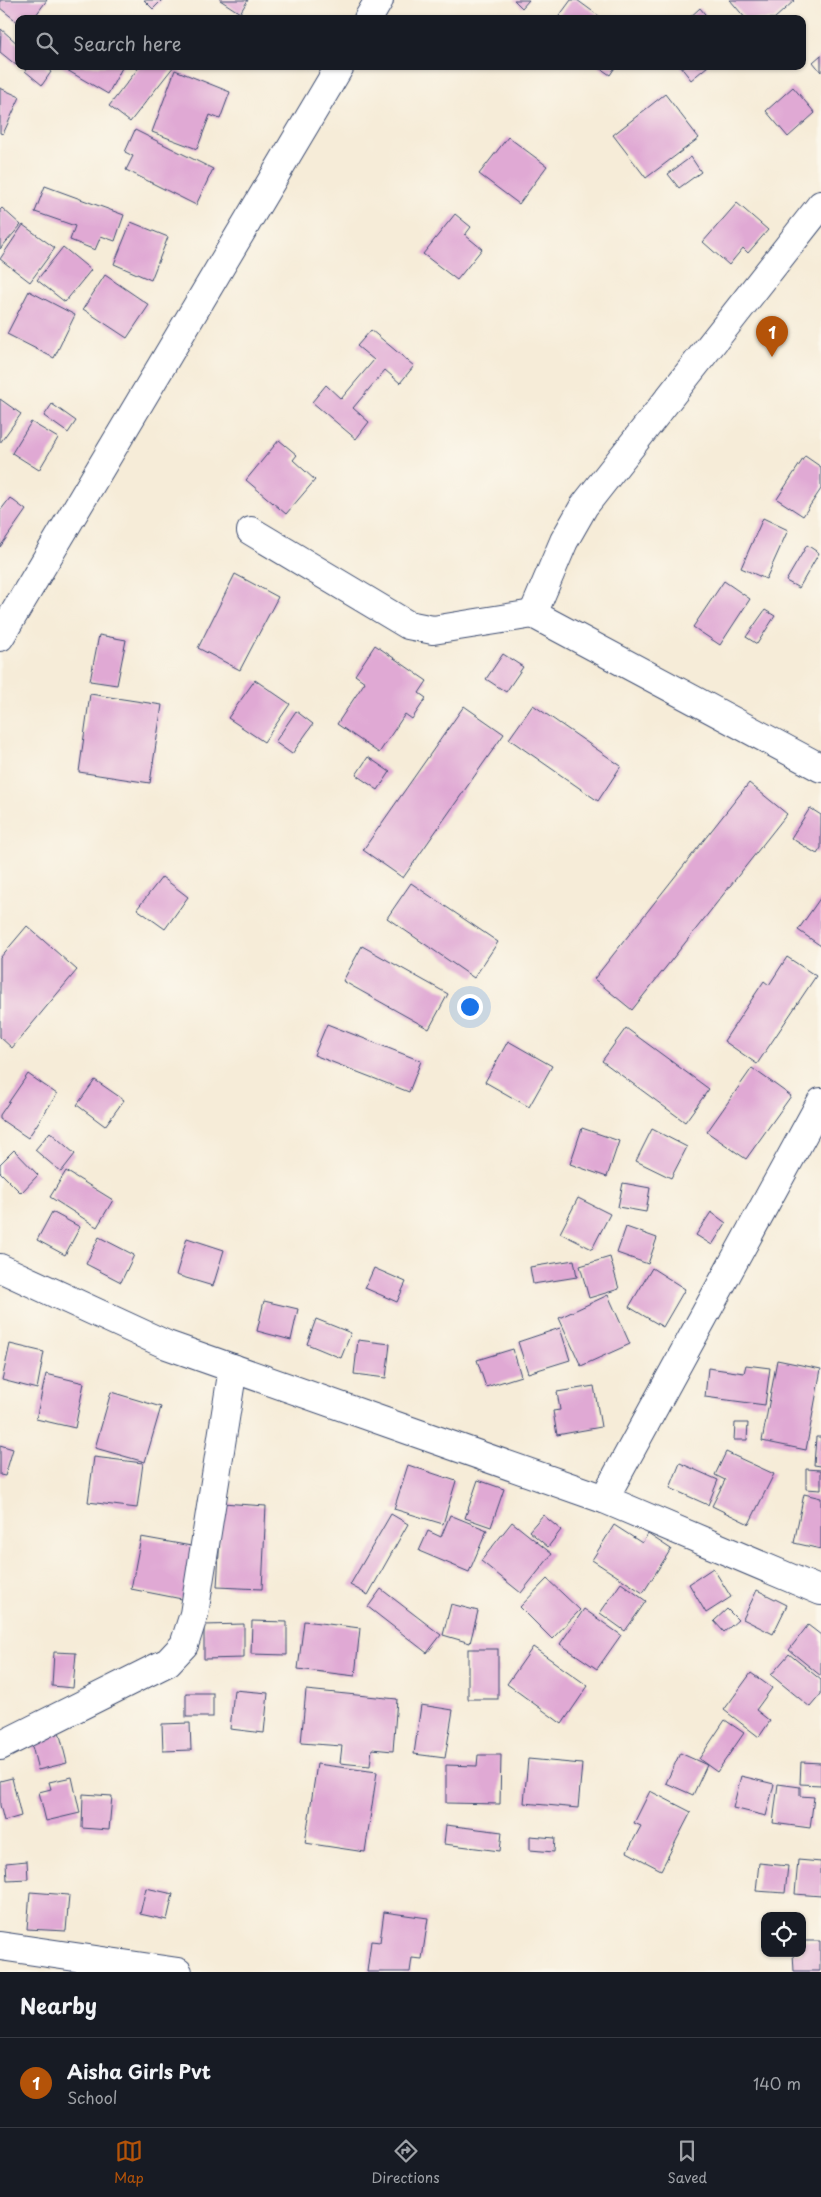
<!DOCTYPE html>
<html lang="en">
<head>
<meta charset="utf-8">
<style>
	body { margin:0; font-family:"Playpen Sans",sans-serif; background:#20242c; color:#f1f3f6 }
	.controls { position:absolute; right:15px; bottom:15px; display:grid; overflow:hidden; border-radius:10px; box-shadow:0 1px 4px #0004 }
	.controls button { width:45px; height:45px; display:grid; place-items:center; padding:0; border:0; border-bottom:1px solid #363941; background:#171b24; color:#f1f3f6; font:25px sans-serif }
	.you { position:absolute; left:469px; top:1006px; width:18px; height:18px; margin:-12px; border:4px solid #fff; border-radius:50%; background:#1a73e8; box-shadow:0 0 0 8px #1a73e833 }
	.badge { display:grid; place-items:center; width:32px; height:32px; border-radius:50%; background:#b45309; color:#fff; font-size:16px; font-weight:700 }
	.pin { position:absolute; translate:-50% -41px; filter:drop-shadow(0 1px 2px #0008) }
	.pin::after { content:''; position:absolute; top:26px; width:18px; height:15px; background:inherit; clip-path:polygon(0 0,100% 0,50% 100%) }
	.list { margin:0; padding:0; list-style:none }
	h2 { display:flex; justify-content:space-between; align-items:center; height:65px; margin:0; padding:0 20px; font-size:21px }
	h2 small { font-size:16px; font-weight:400; color:#9ea1a6 }
	.list li { display:grid; grid-template-columns:32px 1fr auto; gap:15px; align-items:center; box-sizing:border-box; height:90px; padding:0 20px; border-top:1px solid #363941 }
	.list b { display:block; font-size:19px; white-space:nowrap }
	.list p { margin:0; font-size:16px; white-space:nowrap; color:#9ea1a6 }
	.list em { font-size:16px; font-style:normal; color:#9ea1a6 }
	.icon { flex:none; width:28px; height:28px; fill:none; stroke:currentColor; stroke-width:2; stroke-linecap:round; stroke-linejoin:round }
	.map { position:relative; flex:none; width:821px; height:1972px; overflow:hidden }
	.search { position:absolute; background:#171b24; box-shadow:0 1px 4px #0004; left:15px; right:15px; top:15px; height:55px; display:flex; align-items:center; gap:12px; box-sizing:border-box; padding:0 18px; border-radius:10px; color:#9ea1a6; font-size:19px }
	.sheet { height:155px; background:#171b24 }
	nav { display:flex; justify-content:space-around; align-items:center; box-sizing:border-box; height:70px; border-top:1px solid #363941; background:#171b24; font-size:14px; color:#9ea1a6 }
	nav a { display:grid; justify-items:center; gap:2px }
	nav .on { color:#b45309 }
	.map>svg:first-child { display:block }
</style>
</head>
<body>
<div class="map">
<svg width="821" height="1972" viewBox="0 0 821 1972">
	<rect width="100%" height="100%" fill="#fbf7ec"/>
	<filter id="ink" filterUnits="userSpaceOnUse"><feTurbulence type="fractalNoise" baseFrequency=".02" numOctaves="2"/><feDisplacementMap in="SourceGraphic" scale="10" xChannelSelector="R" yChannelSelector="G"/><feConvolveMatrix kernelMatrix="1 2 1 2 8 2 1 2 1" color-interpolation-filters="sRGB"/></filter>
	<filter id="wash" filterUnits="userSpaceOnUse"><feTurbulence type="fractalNoise" baseFrequency=".0096" numOctaves="4" result="noise"/><feDisplacementMap in="SourceGraphic" scale="20" xChannelSelector="R" yChannelSelector="G"/><feGaussianBlur stdDeviation="1.12" result="paint"/><feColorMatrix in="noise" values="0 0 0 0 0 0 0 0 0 0 0 0 0 0 0 0 0 1.4 0 .05"/><feComposite in="paint" operator="in"/></filter>
	<g filter="url(#wash)">
		<rect width="100%" height="100%" fill="#f6ecd8"/>
		<g id="blocks">
			<!-- building -->
			<g fill="#e0a9d4">
				<path d="M0,0H47L33,19H19V23L0,8Z"/>
				<path d="M144,0H162L153,9Z"/>
				<path d="M220,0H248L240,13Z"/>
				<path d="M514,0H529L522,8Z"/>
				<path d="M571,0H577L603,19H557Z"/>
				<path d="M730,0H795L774,19H746Z"/>
				<path d="M700,8L709,19H688Z"/>
				<path d="M1,29L19,45V61L16,65L0,52Z"/>
				<path d="M821,55V72L813,62Z"/>
				<path d="M28,66H44L51,72L42,85L25,71Z"/>
				<path d="M60,66H123L108,94Z"/>
				<path d="M140,66H174L130,122L109,106Z"/>
				<path d="M597,66H616L610,75Z"/>
				<path d="M680,66H708L691,80Z"/>
				<path d="M175,70L230,92L220,119L210,115L197,149L152,132Z"/>
				<path d="M793,87L815,113L788,137L766,111Z"/>
				<path d="M0,88L20,97L3,134L0,133Z"/>
				<path d="M665,94L699,138L646,178L613,135Z"/>
				<path d="M135,130L213,169L196,205L126,170L133,156L125,152Z"/>
				<path d="M508,137L547,166L519,204L479,174Z"/>
				<path d="M691,157L701,172L679,188L668,174Z"/>
				<path d="M45,186L124,215L115,241L101,236L95,250L70,240L75,226L35,212Z"/>
				<path d="M737,203L768,230L748,253L743,248L729,265L703,242Z"/>
				<path d="M2,208L21,225L0,249V210Z"/>
				<path d="M455,214L471,227L465,235L482,249L457,280L423,254Z"/>
				<path d="M131,222L168,237L151,280L114,264Z"/>
				<path d="M23,225L55,248L30,282L0,259Z"/>
				<path d="M63,247L91,270L65,302L37,280Z"/>
				<path d="M105,275L149,305L127,338L83,309Z"/>
				<path d="M29,291L75,315L54,358L7,334Z"/>
				<path d="M371,330L414,366L400,383L385,370L353,408L369,422L356,439L312,402L326,385L341,399L374,360L357,346Z"/>
				<path d="M0,399L21,414L0,443Z"/>
				<path d="M52,404L76,421L68,433L44,416Z"/>
				<path d="M31,422L58,438L39,470L12,453Z"/>
				<path d="M279,440L297,455L293,460L315,480L286,514L246,480Z"/>
				<path d="M805,456L821,467V489L803,516L777,499Z"/>
				<path d="M10,498L26,510L0,547V511Z"/>
				<path d="M763,518L788,530L766,579L741,568Z"/>
				<path d="M807,545L819,553L799,588L786,581Z"/>
				<path d="M235,574L278,597L240,670L198,648Z"/>
				<path d="M724,581L750,599L720,645L693,627Z"/>
				<path d="M765,610L775,616L757,644L746,637Z"/>
				<path d="M99,635L126,640L117,685L90,681Z"/>
				<path d="M375,645L427,681L419,693L426,698L412,719L405,714L379,753L337,724L365,682L355,675Z"/>
				<path d="M503,654L523,667L506,692L486,679Z"/>
				<path d="M255,680L290,704L264,742L228,718Z"/>
				<path d="M90,694L162,705L150,783L79,772Z"/>
				<path d="M533,705L621,766L598,801L509,739Z"/>
				<path d="M464,706L504,734L403,878L363,850Z"/>
				<path d="M296,711L313,724L292,754L275,742Z"/>
				<path d="M368,757L390,772L378,790L356,775Z"/>
				<path d="M749,783L787,814L632,1010L594,979Z"/>
				<path d="M810,808L821,815V848L817,854L791,838Z"/>
				<path d="M162,877L188,897L165,929L137,909Z"/>
				<path d="M411,883L498,942L474,978L387,918Z"/>
				<path d="M821,897V946L798,930Z"/>
				<path d="M27,926L77,970L12,1048L0,1037V958Z"/>
				<path d="M362,946L448,994L429,1029L343,981Z"/>
				<path d="M787,957L816,976L757,1064L724,1041L764,981L769,985Z"/>
				<path d="M327,1024L421,1061L409,1092L314,1055Z"/>
				<path d="M626,1028L709,1089L685,1122L602,1061Z"/>
				<path d="M508,1041L552,1066L529,1107L485,1082Z"/>
				<path d="M752,1068L791,1096L746,1159L707,1132Z"/>
				<path d="M28,1074L57,1094L28,1138L0,1119V1115Z"/>
				<path d="M95,1080L124,1100L105,1126L77,1105Z"/>
				<path d="M582,1128L619,1141L607,1177L570,1164Z"/>
				<path d="M652,1129L687,1147L671,1178L636,1161Z"/>
				<path d="M50,1132L75,1154L61,1172L35,1150Z"/>
				<path d="M14,1150L38,1175L21,1193L0,1172V1164Z"/>
				<path d="M66,1171L113,1200L97,1227L50,1197Z"/>
				<path d="M623,1183L650,1188L646,1212L618,1207Z"/>
				<path d="M578,1198L610,1214L592,1249L560,1233Z"/>
				<path d="M52,1212L80,1227L65,1255L37,1240Z"/>
				<path d="M711,1212L726,1223L712,1245L696,1235Z"/>
				<path d="M626,1227L657,1238L648,1264L617,1253Z"/>
				<path d="M99,1237L134,1255L121,1282L86,1264Z"/>
				<path d="M187,1238L224,1250L213,1286L176,1275Z"/>
				<path d="M610,1257L619,1289L589,1298L580,1266Z"/>
				<path d="M574,1260L577,1277L533,1284L530,1267Z"/>
				<path d="M374,1268L406,1282L397,1302L365,1288Z"/>
				<path d="M652,1268L685,1289L663,1327L629,1307Z"/>
				<path d="M608,1295L630,1344L581,1366L559,1318Z"/>
				<path d="M264,1301L298,1309L291,1340L257,1331Z"/>
				<path d="M316,1319L351,1333L341,1358L307,1344Z"/>
				<path d="M560,1328L570,1360L528,1373L518,1342Z"/>
				<path d="M358,1340L390,1344L386,1378L354,1374Z"/>
				<path d="M10,1344L44,1352L37,1389L2,1380Z"/>
				<path d="M513,1349L521,1376L486,1387L477,1360Z"/>
				<path d="M777,1360L821,1369L806,1450L762,1441Z"/>
				<path d="M746,1365L770,1368L765,1405L705,1397L708,1368L744,1373Z"/>
				<path d="M46,1374L84,1383L75,1428L36,1419Z"/>
				<path d="M594,1386L601,1427L557,1435L553,1411L560,1410L557,1392Z"/>
				<path d="M111,1392L161,1407L145,1462L95,1448Z"/>
				<path d="M735,1423H748L747,1440H734Z"/>
				<path d="M816,1437H821V1466L814,1465Z"/>
				<path d="M0,1445L13,1449L5,1476L0,1475Z"/>
				<path d="M726,1452L774,1474L749,1524L712,1506L725,1480L715,1475Z"/>
				<path d="M94,1457L143,1463L137,1508L88,1502Z"/>
				<path d="M680,1463L718,1480L708,1505L670,1488Z"/>
				<path d="M408,1465L456,1481L443,1524L394,1509Z"/>
				<path d="M806,1469L821,1470V1490L806,1489Z"/>
				<path d="M478,1480L504,1489L491,1527L465,1518Z"/>
				<path d="M804,1494L821,1498V1549L794,1543Z"/>
				<path d="M222,1503L266,1506L262,1589L217,1587Z"/>
				<path d="M391,1514L408,1524L368,1595L350,1585Z"/>
				<path d="M450,1515L487,1530L469,1572L419,1551L428,1531L441,1537Z"/>
				<path d="M543,1515L561,1530L548,1547L529,1531Z"/>
				<path d="M512,1522L552,1554L521,1593L481,1561Z"/>
				<path d="M614,1525L642,1543L648,1534L671,1549L643,1593L592,1560Z"/>
				<path d="M141,1537L197,1547L187,1600L131,1589Z"/>
				<path d="M713,1568L731,1597L706,1613L689,1584Z"/>
				<path d="M547,1579L580,1610L552,1639L520,1607Z"/>
				<path d="M621,1583L646,1601L625,1631L600,1613Z"/>
				<path d="M381,1589L441,1635L427,1653L368,1607Z"/>
				<path d="M757,1590L787,1605L773,1634L743,1619Z"/>
				<path d="M451,1604L478,1611L470,1643L443,1635Z"/>
				<path d="M584,1609L621,1635L597,1669L560,1644Z"/>
				<path d="M727,1609L738,1620L724,1632L714,1621Z"/>
				<path d="M252,1621L287,1622V1655L251,1654Z"/>
				<path d="M304,1621L360,1628L355,1676L298,1669Z"/>
				<path d="M244,1624V1658L204,1659V1625Z"/>
				<path d="M808,1625L821,1635V1676L789,1650Z"/>
				<path d="M533,1647L588,1686L562,1724L507,1684Z"/>
				<rect x="468" y="1649" width="30" height="50"/>
				<path d="M54,1652L76,1653L73,1688L52,1686Z"/>
				<path d="M789,1654L821,1680V1694L810,1707L771,1675Z"/>
				<path d="M751,1673L772,1688L756,1710L770,1721L759,1737L724,1710Z"/>
				<path d="M234,1690L268,1693L264,1733L230,1729Z"/>
				<path d="M306,1690L397,1699L393,1751L372,1749L370,1766L340,1763L342,1746L301,1743Z"/>
				<rect x="186" y="1693" width="27" height="24"/>
				<path d="M421,1705L453,1710L445,1758L414,1754Z"/>
				<path d="M725,1720L744,1733L717,1772L699,1759Z"/>
				<path d="M190,1723L191,1750L163,1751L162,1724Z"/>
				<path d="M59,1731L67,1763L38,1770L30,1738Z"/>
				<path d="M680,1753L707,1765L693,1795L666,1783Z"/>
				<path d="M478,1755H501L500,1804L446,1803V1765L477,1766Z"/>
				<path d="M528,1759L582,1764L578,1808L524,1803Z"/>
				<path d="M801,1762L821,1763V1785L800,1784Z"/>
				<path d="M317,1764L377,1772L365,1852L305,1843Z"/>
				<path d="M741,1776L774,1784L766,1816L733,1808Z"/>
				<path d="M72,1777L80,1813L46,1821L39,1792L51,1789L49,1782Z"/>
				<path d="M12,1778L21,1816L4,1821L0,1805V1781Z"/>
				<path d="M778,1784L800,1787V1796L814,1797L810,1828L773,1823Z"/>
				<path d="M650,1791L691,1812L661,1870L627,1852L641,1826L634,1823Z"/>
				<path d="M83,1794L112,1796L109,1830L82,1828Z"/>
				<path d="M446,1825L502,1832L500,1851L444,1844Z"/>
				<path d="M530,1836L555,1838L554,1852L530,1850Z"/>
				<path d="M798,1860L821,1862V1896L795,1894Z"/>
				<path d="M27,1861L28,1879L7,1880L6,1863Z"/>
				<path d="M759,1863L788,1866L785,1893L756,1891Z"/>
				<path d="M146,1888L173,1894L167,1920L140,1914Z"/>
				<path d="M30,1892L69,1895L66,1931L27,1929Z"/>
				<path d="M384,1912L428,1918L422,1959L412,1958L410,1972H367L371,1941L380,1942Z"/>
				<path d="M802,1941H820V1971H794L793,1953H802Z"/>
			</g>
		</g>
	</g>
	<g filter="url(#ink)">
		<use href="#blocks" fill-opacity="0" stroke="#3c4b70" stroke-width="1"/>
		<g fill="none" stroke-linecap="round" stroke-linejoin="round">
			<defs>
				<g id="minor">
					<path d="M368,19L379,0"/>
					<path d="M251,531L408,625L433,630L533,614L821,768"/>
					<path d="M533,614L564,541L584,506L821,205"/>
					<path d="M0,637L340,66"/>
					<path d="M0,1268L167,1345L604,1499L821,1591"/>
					<path d="M604,1499L821,1102"/>
					<path d="M0,1746L168,1662L184,1645L194,1614L233,1368"/>
					<path d="M0,1946L178,1972"/>
				</g>
			</defs>
			<!-- minor casing -->
			<use href="#minor" stroke="#3c4b70" stroke-width="30"/>
			<!-- minor -->
			<use href="#minor" stroke="#fff" stroke-width="28"/>
		</g>
	</g>
</svg>
<div class="controls">
<button><svg class="icon" aria-label="locate" viewBox="0 0 24 24"><circle cx="12" cy="12" r="6"/><path d="M12 2v4M12 18v4M2 12h4M18 12h4"/></svg></button>
</div>
<div class="you"></div>
<div class="pin badge" style="left:772px;top:357px">1</div>
<div class="search"><svg class="icon" aria-label="search" viewBox="0 0 24 24"><circle cx="10" cy="10" r="6"/><path d="M15 15l6 6"/></svg>Search here</div>
</div>
<section class="sheet">
<h2>Nearby<small></small></h2>
<ul class="list">
<li><span class="badge">1</span><div><b>Aisha Girls Pvt</b><p>School</p></div><em>140 m</em></li>
</ul>
</section>
<nav>
<a class="on"><svg class="icon" aria-label="map" viewBox="0 0 24 24"><path d="M3 6l6-2 6 2 6-2v14l-6 2-6-2-6 2zM9 4v14M15 6v14"/></svg>Map</a>
<a><svg class="icon" aria-label="directions" viewBox="0 0 24 24"><path d="M12 3l9 9-9 9-9-9zM9 14v-3h6M13 9l2 2-2 2"/></svg>Directions</a>
<a><svg class="icon" aria-label="saved" viewBox="0 0 24 24"><path d="M7 4h10v16l-5-4-5 4z"/></svg>Saved</a>
</nav>
</body>
</html>
